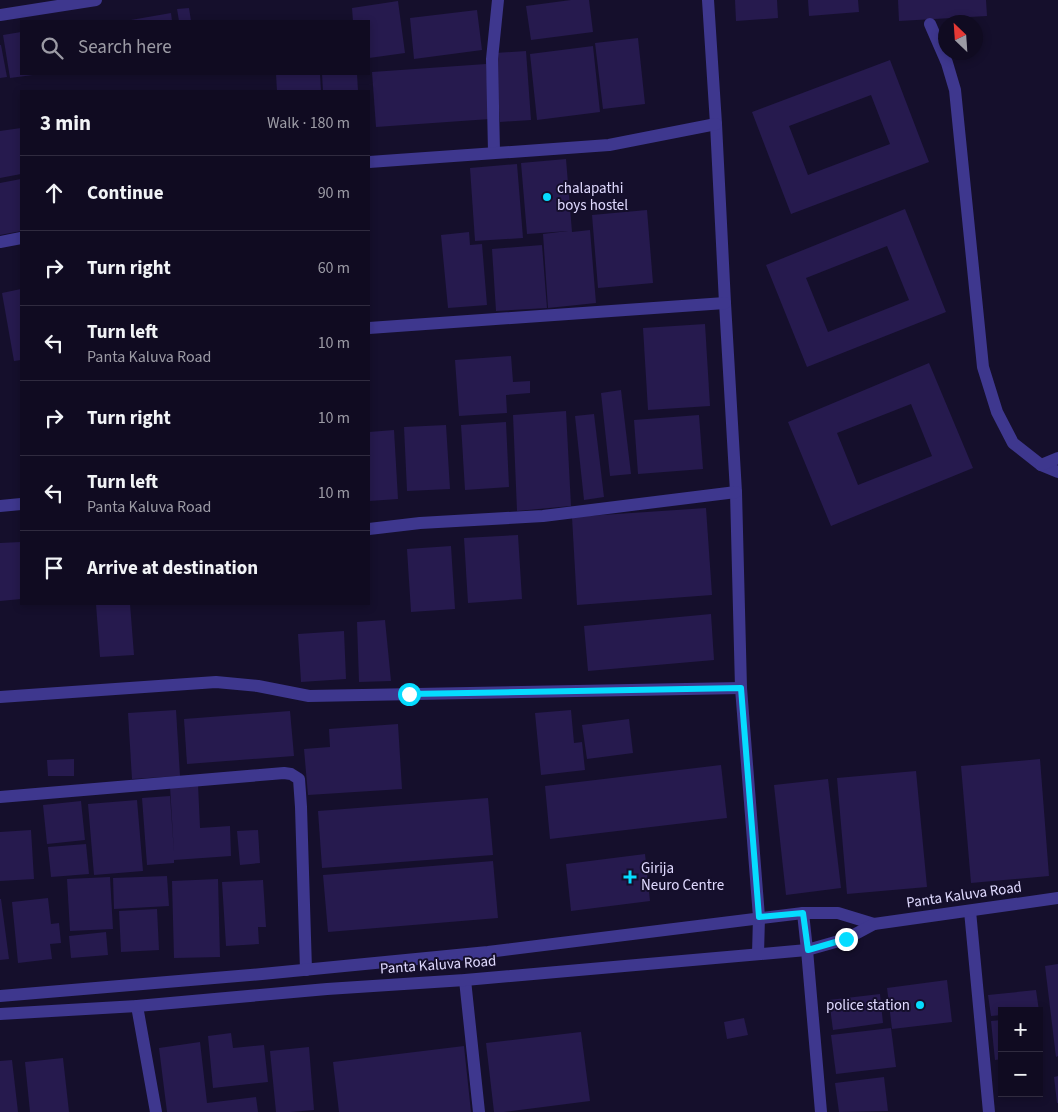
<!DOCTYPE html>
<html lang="en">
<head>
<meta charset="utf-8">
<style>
	body { margin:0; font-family:"Source Sans 3",sans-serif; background:#1e192e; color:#f1f3f6 }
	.controls { position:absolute; right:15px; bottom:15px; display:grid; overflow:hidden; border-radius:0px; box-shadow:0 2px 8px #0003 }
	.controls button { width:45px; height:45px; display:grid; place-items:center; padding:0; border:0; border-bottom:1px solid #302b3f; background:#100b21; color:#f1f3f6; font:25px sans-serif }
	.compass { position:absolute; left:938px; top:15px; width:45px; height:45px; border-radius:50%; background:#100b21; box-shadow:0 2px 8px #0003; rotate:335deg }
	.stop { position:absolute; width:15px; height:15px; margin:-11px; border:4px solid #06dcff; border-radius:50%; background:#fff }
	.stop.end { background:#06dcff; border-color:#fff; box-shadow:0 1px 5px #0008 }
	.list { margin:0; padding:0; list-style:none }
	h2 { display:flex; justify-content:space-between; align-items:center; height:65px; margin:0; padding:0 20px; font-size:21px }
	h2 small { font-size:16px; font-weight:400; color:#9c9ba5 }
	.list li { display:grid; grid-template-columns:32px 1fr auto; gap:15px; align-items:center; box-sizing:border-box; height:75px; padding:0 20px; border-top:1px solid #302b3f }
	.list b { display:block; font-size:19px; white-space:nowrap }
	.list p { margin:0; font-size:16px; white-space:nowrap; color:#9c9ba5 }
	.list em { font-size:16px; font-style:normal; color:#9c9ba5 }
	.icon { flex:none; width:28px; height:28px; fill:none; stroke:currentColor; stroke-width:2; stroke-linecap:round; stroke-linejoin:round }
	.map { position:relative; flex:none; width:1058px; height:1112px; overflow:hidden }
	.search { position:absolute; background:#100b21; box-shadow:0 2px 8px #0003; left:20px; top:20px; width:350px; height:55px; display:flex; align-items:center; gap:12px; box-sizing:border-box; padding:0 18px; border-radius:0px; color:#9c9ba5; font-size:19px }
	.panel { position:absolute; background:#100b21; box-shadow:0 2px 8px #0003; left:20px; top:90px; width:350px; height:515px; border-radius:0px }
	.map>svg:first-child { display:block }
</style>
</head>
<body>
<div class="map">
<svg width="1058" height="1112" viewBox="0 0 1058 1112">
	<rect width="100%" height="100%" fill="#150f2c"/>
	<!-- building -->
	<g fill="#261a4e" fill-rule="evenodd">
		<path d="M571,0H589L593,32L531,40L526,6Z"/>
		<path d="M735,0H777L778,18L736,21Z"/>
		<path d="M808,0H858L859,12L809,16Z"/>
		<path d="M898,0H986L987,16L899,21Z"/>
		<path d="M398,1L405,53L369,58V21H353L352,8Z"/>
		<path d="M189,8L191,21H179L177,9Z"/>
		<path d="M477,10L482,50L414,59L410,18Z"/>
		<path d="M171,13L172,21H131V20Z"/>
		<path d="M21,32V74H33V75L10,78L3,35Z"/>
		<path d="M638,38L645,104L603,109L595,43Z"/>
		<path d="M0,45H1L7,77L0,78Z"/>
		<path d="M593,46L600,112L537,120L530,54Z"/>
		<path d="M526,51L531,120L500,122L495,53Z"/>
		<path d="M890,60L929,162L791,214L752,112ZM871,95L890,144L808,175L789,126Z"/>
		<path d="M486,64L490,119L376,127L372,72Z"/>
		<path d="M276,74H320L321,91H277Z"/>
		<path d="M322,74H357L358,91H323Z"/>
		<path d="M21,128V174L0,178V131Z"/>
		<path d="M566,159L572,232L590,230L596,303L548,308L543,234L568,231L527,234L521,163Z"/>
		<path d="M517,164L523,238L475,241L470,168Z"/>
		<path d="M21,179V231L0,235V183Z"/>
		<path d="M905,209L946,312L807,367L766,265ZM887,246L909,300L828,332L806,278Z"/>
		<path d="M647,210L653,283L598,288L592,215Z"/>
		<path d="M469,232L470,245L482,244L487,305L448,308L441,235Z"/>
		<path d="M542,245L547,308L496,311L492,249Z"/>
		<path d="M21,289V360L14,361L2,293Z"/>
		<path d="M705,324L710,406L648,410L643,328Z"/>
		<path d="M511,356L513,382L530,381V393L506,395L507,413L459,416L455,360Z"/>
		<path d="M929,363L973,468L831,526L788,422ZM911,404L932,456L858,485L837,433Z"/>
		<path d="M621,390L631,474L610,476L601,393Z"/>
		<path d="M566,411L571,506L517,511L513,415Z"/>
		<path d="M594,414L604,497L584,500L575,416Z"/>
		<path d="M699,415L703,469L638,474L634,420Z"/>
		<path d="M506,422L509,487L465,490L461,425Z"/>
		<path d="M446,425L450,489L407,491L404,427Z"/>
		<path d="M394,430L398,499L369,501V432Z"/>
		<path d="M706,508L712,595L577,605L572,517Z"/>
		<path d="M518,535L522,599L468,603L464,538Z"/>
		<path d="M21,542V599L0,601V543Z"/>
		<path d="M451,546L455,609L411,612L407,549Z"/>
		<path d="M96,604H130L134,655L100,657Z"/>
		<path d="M711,614L714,660L588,671L584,626Z"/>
		<path d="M385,620L391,681L359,682L357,622Z"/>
		<path d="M344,631L346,679L301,682L298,634Z"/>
		<path d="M176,710L180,776L132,779L128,713Z"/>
		<path d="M571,710L574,743L582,742L585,770L541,775L535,713Z"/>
		<path d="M290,711L294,756L187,764L184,719Z"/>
		<path d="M629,719L633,753L587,759L582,725Z"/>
		<path d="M398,724L402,789L308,795L304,749L330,747L329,729Z"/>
		<path d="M74,759V776H48L47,760Z"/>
		<path d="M1040,759L1049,876L971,883L961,766Z"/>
		<path d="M721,765L727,818L550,839L545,786Z"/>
		<path d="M916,771L927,887L847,894L837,778Z"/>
		<path d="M828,779L841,888L786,895L774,785Z"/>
		<path d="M198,784L200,828L230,826L231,856L174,860V863L147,865L142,798L170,796L174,853L170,786Z"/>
		<path d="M488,798L493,855L322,868L318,811Z"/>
		<path d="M137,800L143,871L94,875L88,804Z"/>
		<path d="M81,801L85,840L47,844L43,805Z"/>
		<path d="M31,830L34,879L0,881V832Z"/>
		<path d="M258,830L260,863L240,865L237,831Z"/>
		<path d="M86,844L89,874L51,877L48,847Z"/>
		<path d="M645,854L650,901L571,911L566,864Z"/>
		<path d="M493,861L498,918L328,932L323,875Z"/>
		<path d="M167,876L169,906L114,909L113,878Z"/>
		<path d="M110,877L113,929L70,931L67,879Z"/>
		<path d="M218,879L220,957L174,958L172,881Z"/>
		<path d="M263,880L266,927H258L259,944L226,946L222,882Z"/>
		<path d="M48,898L51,924L59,923L61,943L50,944L52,959L18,963L12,902Z"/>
		<path d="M0,899H1L9,959L0,960Z"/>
		<path d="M157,909L159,950L121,952L119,911Z"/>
		<path d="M106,932L108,955L71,958L69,936Z"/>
		<path d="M1058,964V1056L1056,1057L1045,966Z"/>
		<path d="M947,980L952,1022L892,1029L887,988Z"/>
		<path d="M1036,990L1039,1011H1002V1015L991,1016L988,995Z"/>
		<path d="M880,994L883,1023L833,1030L829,1000Z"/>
		<path d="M744,1018L748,1035L727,1039L724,1022Z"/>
		<path d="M1002,1020V1059L995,1060L991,1021Z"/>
		<path d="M891,1028L896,1067L836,1074L831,1035Z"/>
		<path d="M1039,1031H1041L1043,1054L1039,1055Z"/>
		<path d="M581,1032L590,1101L504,1112H494L486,1043Z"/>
		<path d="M231,1033L233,1048L264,1045L268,1082L213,1088L208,1036Z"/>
		<path d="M200,1042L207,1103L256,1097L258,1112H167L159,1048Z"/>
		<path d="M464,1046L471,1112H339L333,1062Z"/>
		<path d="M309,1047L314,1110L291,1112H276L270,1051Z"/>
		<path d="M63,1058L69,1112H30L25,1062Z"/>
		<path d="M12,1060L18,1112H0V1061Z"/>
		<path d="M1058,1076V1103H1057L1054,1077Z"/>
		<path d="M884,1077L888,1111L839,1112L835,1083Z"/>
	</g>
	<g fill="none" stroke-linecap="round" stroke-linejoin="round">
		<!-- minor -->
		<g stroke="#3e378e" stroke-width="12">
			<path d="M708,0L716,124L725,303L736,492L741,688L759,917L758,954"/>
			<path d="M0,15L96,0"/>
			<path d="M930,24L947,63L955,90L983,367L997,412L1013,443L1041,465L1058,472"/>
			<path d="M494,152L492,59L498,0"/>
			<path d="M369,162L609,145L716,124"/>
			<path d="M0,242L21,238"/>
			<path d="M369,328L725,303"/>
			<path d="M1041,465L1058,458"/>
			<path d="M0,506L21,504"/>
			<path d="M369,529L420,523L543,516L736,492"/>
			<path d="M0,697L216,682L258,686L309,696L741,688"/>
			<path d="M0,797L284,773L291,774L299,779L301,807L306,970"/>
			<path d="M970,911L989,1112"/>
			<path d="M803,913L807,950L821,1112"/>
			<path d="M465,980L479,1112"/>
			<path d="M137,1006L156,1112"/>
		</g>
		<!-- tertiary -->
		<g stroke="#3e378e" stroke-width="12">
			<path d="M0,996L262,974L488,952L803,913H838L874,924"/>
			<path d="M0,1014L137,1006L327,989L465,980L807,950L846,939L874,924L1058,898"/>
		</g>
	</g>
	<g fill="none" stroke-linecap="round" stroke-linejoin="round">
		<!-- route -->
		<path stroke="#06dcff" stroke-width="6" d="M409,694L741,688L759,917L803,913L808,950L846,939"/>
	</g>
	<!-- markers -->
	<g fill="#06dcff" stroke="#150f2c" stroke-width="2">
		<circle cx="547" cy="197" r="5"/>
		<path d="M627.5 869.5h5v5h5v5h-5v5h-5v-5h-5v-5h5z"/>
		<circle cx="920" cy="1005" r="5"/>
	</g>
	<g text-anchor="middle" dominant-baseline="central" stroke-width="4" stroke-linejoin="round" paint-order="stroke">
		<!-- poi labels -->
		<g font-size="15" fill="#e0daff" stroke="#150f2c" text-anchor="start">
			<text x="557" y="188">chalapathi<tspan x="557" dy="17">boys hostel</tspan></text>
			<text x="641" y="868">Girija<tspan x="641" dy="17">Neuro Centre</tspan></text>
			<text x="910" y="1005" text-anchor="end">police station</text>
		</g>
		<!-- street labels -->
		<g font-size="15" fill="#e0daff" stroke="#150f2c">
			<text transform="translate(964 895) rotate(-8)">Panta Kaluva Road</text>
			<text transform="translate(438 965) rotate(-4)">Panta Kaluva Road</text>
		</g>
	</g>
</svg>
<div class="controls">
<button>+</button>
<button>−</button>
</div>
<svg class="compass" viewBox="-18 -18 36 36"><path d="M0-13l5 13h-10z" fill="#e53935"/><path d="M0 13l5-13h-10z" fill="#9c9ba5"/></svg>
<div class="stop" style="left:409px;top:694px"></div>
<div class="stop end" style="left:846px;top:939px"></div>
<div class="search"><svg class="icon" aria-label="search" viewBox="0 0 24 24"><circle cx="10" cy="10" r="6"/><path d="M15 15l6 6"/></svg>Search here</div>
<section class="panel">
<h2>3 min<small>Walk · 180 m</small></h2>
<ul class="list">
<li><svg class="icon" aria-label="ahead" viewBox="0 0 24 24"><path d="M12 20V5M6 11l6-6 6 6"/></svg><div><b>Continue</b></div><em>90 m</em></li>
<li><svg class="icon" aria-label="right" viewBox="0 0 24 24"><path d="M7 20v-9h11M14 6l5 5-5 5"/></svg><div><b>Turn right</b></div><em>60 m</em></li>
<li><svg class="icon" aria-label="left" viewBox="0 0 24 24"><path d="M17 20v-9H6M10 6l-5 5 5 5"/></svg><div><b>Turn left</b><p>Panta Kaluva Road</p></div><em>10 m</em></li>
<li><svg class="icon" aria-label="right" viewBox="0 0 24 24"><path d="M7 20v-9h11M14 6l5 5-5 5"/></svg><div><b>Turn right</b></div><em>10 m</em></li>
<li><svg class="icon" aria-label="left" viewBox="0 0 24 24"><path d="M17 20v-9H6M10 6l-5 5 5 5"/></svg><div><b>Turn left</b><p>Panta Kaluva Road</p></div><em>10 m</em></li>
<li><svg class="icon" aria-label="arrive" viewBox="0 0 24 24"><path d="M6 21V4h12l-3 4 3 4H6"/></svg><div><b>Arrive at destination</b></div></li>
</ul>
</section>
</div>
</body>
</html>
